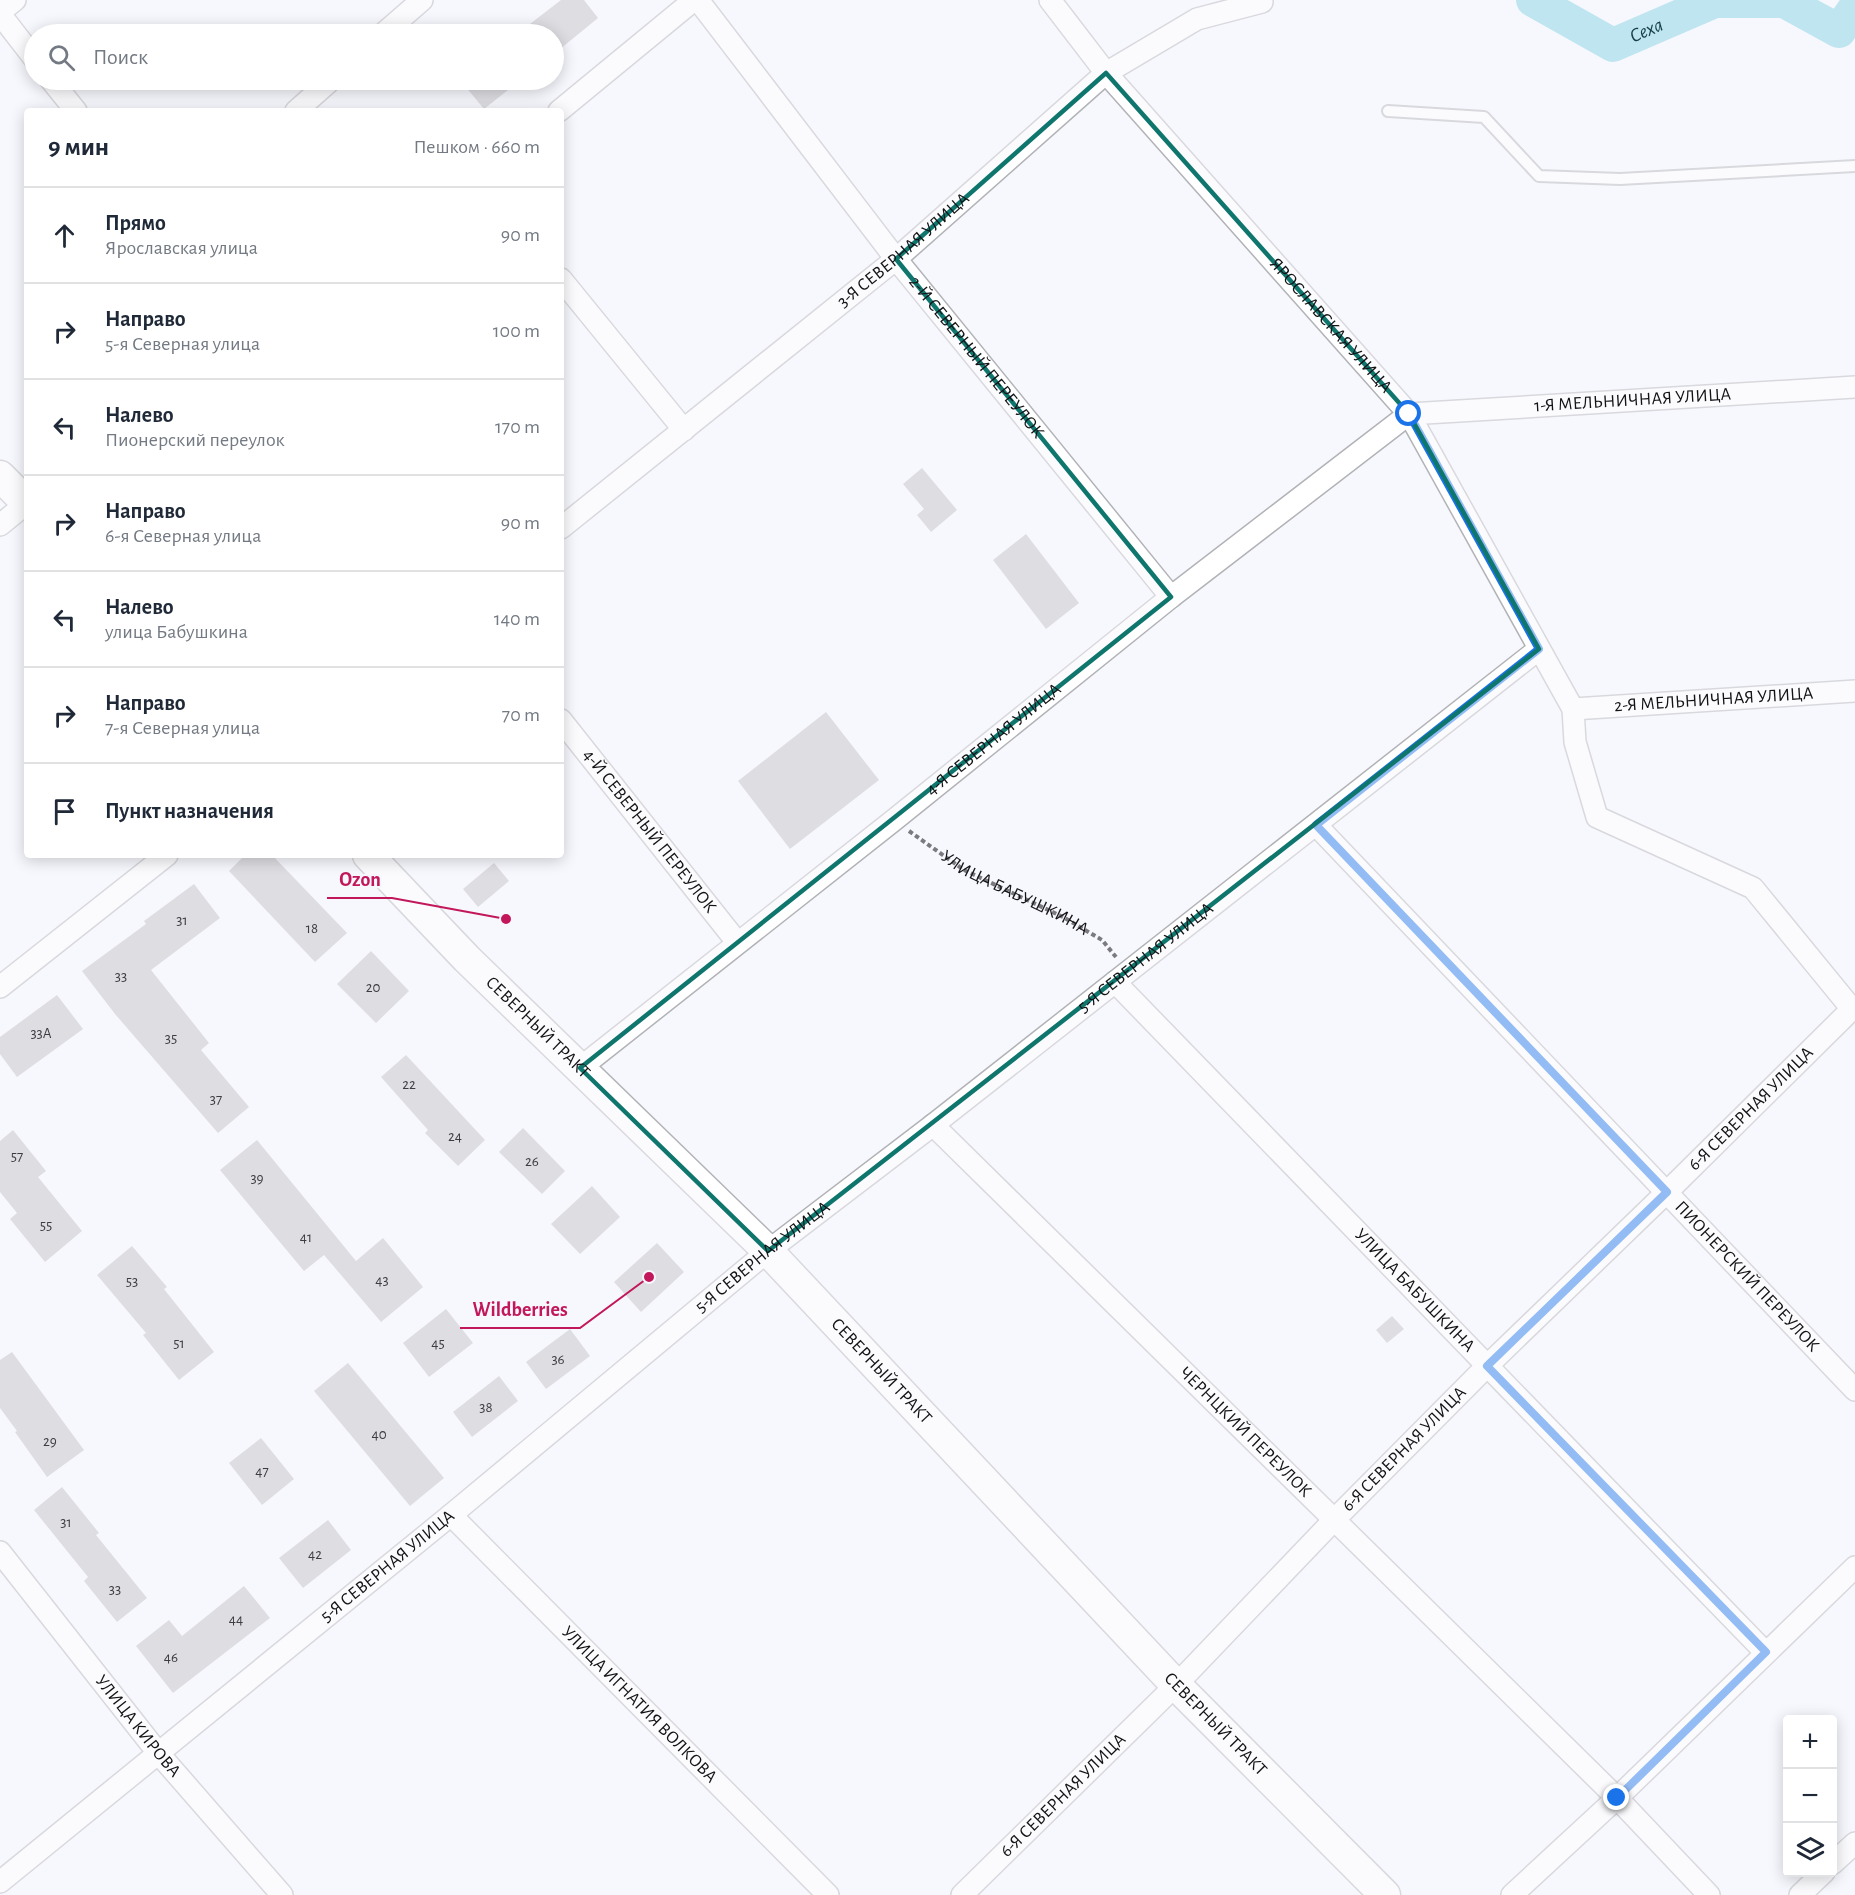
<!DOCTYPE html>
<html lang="ru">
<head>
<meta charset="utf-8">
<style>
	body { margin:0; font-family:"Alegreya Sans",sans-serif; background:#f6f6f7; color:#1f2937 }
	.controls { position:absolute; right:18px; bottom:18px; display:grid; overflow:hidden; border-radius:6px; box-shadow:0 3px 15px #0003 }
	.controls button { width:54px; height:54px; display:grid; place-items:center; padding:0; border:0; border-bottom:2px solid #e0e1e3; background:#fff; color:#1f2937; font:30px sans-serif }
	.stop { position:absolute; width:18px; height:18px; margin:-14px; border:4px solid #1a73e8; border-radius:50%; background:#fff }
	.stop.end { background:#1a73e8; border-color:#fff; box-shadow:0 2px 6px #0008 }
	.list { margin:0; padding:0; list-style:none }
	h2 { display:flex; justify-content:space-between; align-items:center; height:78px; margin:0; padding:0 24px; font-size:26px }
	h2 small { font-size:20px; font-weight:400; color:#747a83 }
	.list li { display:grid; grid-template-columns:39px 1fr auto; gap:18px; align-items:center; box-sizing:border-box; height:96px; padding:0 24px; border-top:2px solid #e0e1e3 }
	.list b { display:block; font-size:22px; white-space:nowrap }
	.list p { margin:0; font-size:20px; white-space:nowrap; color:#747a83 }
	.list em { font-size:20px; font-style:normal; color:#747a83 }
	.icon { flex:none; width:33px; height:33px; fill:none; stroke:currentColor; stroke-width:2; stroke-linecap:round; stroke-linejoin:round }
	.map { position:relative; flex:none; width:1855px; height:1895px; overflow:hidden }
	.search { position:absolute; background:#fff; box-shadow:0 3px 15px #0003; left:24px; top:24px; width:540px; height:66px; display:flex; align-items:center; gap:15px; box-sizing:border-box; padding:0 21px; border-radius:33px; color:#747a83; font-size:22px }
	.panel { position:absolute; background:#fff; box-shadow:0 3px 15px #0003; left:24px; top:108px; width:540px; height:750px; border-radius:6px }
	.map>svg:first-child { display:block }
</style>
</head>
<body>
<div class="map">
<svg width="1855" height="1895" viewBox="0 0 1855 1895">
	<rect width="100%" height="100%" fill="#f7f8fd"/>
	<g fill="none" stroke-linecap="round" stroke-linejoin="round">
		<!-- river -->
		<path stroke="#78cee0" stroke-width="34" id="s1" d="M1533,0L1613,45L1715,1H1784L1839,31L1855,8"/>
	</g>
	<!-- building -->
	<g fill="#bcbcc1">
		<path d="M561,0H584L598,18L554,54V34H517Z"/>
		<path d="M460,80H521L484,109Z"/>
		<path d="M922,468L957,510L931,532L917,515L924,509L903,484Z"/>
		<path d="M1026,534L1079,603L1046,629L993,560Z"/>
		<path d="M826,712L879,780L790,849L738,781Z"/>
		<path d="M245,855H272L347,933L315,962L229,871Z"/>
		<path d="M494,863L509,881L478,907L463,889Z"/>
		<path d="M194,884L220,918L151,970L209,1043L201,1050L249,1107L218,1133L115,1014L82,971L146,924L144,921Z"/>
		<path d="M371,951L409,991L376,1023L337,984Z"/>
		<path d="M57,995L83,1029L17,1077L0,1054V1037Z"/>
		<path d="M406,1055L485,1140L458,1166L425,1133L428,1130L381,1077Z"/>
		<path d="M523,1128L565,1171L542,1194L499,1152Z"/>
		<path d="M13,1130L46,1171L38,1177L82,1231L45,1262L10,1219L17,1213L0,1192V1141Z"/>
		<path d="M257,1140L356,1261L383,1238L423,1287L381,1322L324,1255L304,1271L220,1170Z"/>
		<path d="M592,1186L620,1217L580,1254L551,1224Z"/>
		<path d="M657,1243L684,1272L641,1312L614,1282Z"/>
		<path d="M132,1246L167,1287L164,1289L214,1352L179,1380L143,1335L146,1333L97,1275Z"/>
		<path d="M446,1309L473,1343L429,1377L403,1343Z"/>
		<path d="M1392,1316L1404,1329L1387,1343L1376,1330Z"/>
		<path d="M570,1329L590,1356L546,1389L526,1362Z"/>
		<path d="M12,1352L84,1450L47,1477L15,1432L17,1431L0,1408V1360Z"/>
		<path d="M348,1363L444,1478L410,1506L314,1391Z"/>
		<path d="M499,1376L518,1401L472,1437L453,1412Z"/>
		<path d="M261,1438L294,1479L262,1505L229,1463Z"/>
		<path d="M62,1487L99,1533L96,1535L147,1598L117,1622L84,1581L88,1577L34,1510Z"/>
		<path d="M328,1520L351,1550L303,1588L279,1558Z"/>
		<path d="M244,1586L270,1618L173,1693L136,1646L169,1620L182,1636Z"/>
	</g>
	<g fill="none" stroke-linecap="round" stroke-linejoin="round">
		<defs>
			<path id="lane" d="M1388,111L1484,117L1539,176L1620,179L1855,166"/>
			<g id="street">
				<path id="s3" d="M698,0L896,259L1171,597"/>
				<path id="s4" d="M1050,0L1106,73L1409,414L1573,709L1575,742L1597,817L1753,888L1852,1009L1855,1010"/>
				<path d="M0,12L15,0"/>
				<path d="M0,14L34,58"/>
				<path d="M383,34L422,0"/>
				<path d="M51,80L76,111"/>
				<path d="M296,111L331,80"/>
				<path d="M559,111L694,0"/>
				<path d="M561,279L684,430"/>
				<path d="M0,525L27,503"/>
				<path id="s5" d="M561,528L896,259L1106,73L1197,19L1262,2"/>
				<path id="s6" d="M1573,709L1855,691"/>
				<path id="s7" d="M561,720L737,942"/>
				<path id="s8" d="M1316,825L1855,1390"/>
				<path id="s9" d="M1115,982L1765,1652"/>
				<path d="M0,987L167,855"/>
				<path id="s10" d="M580,1068L894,820L1171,597L1409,414L1855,387"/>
				<path id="s11" d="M933,1125L1617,1798L1709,1895"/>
				<path id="s12" d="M451,1515L828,1895"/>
				<path id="s13" d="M0,1552L159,1754L282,1895"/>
				<path d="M1832,1864L1855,1843"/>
				<path id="s14" d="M0,1882L451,1515L768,1251L933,1125L1539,649"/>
				<path id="s15" d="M962,1895L1176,1685L1334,1520L1487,1366L1667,1192L1852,1009"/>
				<path d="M1512,1895L1617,1798L1855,1567"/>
				<path d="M1800,1895L1824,1872"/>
			</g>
			<g id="secondary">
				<path d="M0,476L27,503"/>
				<path id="s16" d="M368,855L467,959L768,1251L1176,1685L1385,1895"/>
			</g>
		</defs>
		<!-- lane casing -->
		<use href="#lane" stroke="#b2b3b7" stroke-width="14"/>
		<!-- street casing -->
		<use href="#street" stroke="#b2b3b7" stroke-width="24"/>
		<!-- secondary casing -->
		<use href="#secondary" stroke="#b2b3b7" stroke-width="33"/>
		<!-- path -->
		<path stroke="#7b7b7f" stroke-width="4" stroke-dasharray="4.5 3" stroke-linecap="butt" id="s2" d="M909,831L964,870L1063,917L1102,940L1116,957"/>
		<!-- lane -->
		<use href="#lane" stroke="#fff" stroke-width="10"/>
		<!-- street -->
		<use href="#street" stroke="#fff" stroke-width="21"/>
		<!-- secondary -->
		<use href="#secondary" stroke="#fff" stroke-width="30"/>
	</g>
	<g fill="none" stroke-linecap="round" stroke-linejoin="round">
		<!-- route -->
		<path stroke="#1a73e8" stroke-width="8" d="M1409,414L1539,649L1316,825L1667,1192L1487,1366L1766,1652L1617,1798"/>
	</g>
	<!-- marked area -->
	<path d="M0 0H1855V1895H0ZM1106,73L1409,414L1539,649L768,1251L580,1068L1171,597L896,259Z" fill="#f7f8fd" fill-opacity=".55" fill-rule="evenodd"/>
	<path fill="none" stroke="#0f766e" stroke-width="4.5" stroke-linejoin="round" d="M1106,73L1409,414L1539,649L768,1251L580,1068L1171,597L896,259Z"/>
	<g text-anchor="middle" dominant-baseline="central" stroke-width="4.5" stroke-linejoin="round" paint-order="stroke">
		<!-- number labels -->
		<g font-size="15" fill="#3d3d40">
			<text x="182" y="920">31</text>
			<text x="312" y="928">18</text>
			<text x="121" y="976">33</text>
			<text x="373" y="987">20</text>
			<text x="41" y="1033">33А</text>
			<text x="171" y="1038">35</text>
			<text x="409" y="1084">22</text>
			<text x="216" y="1099">37</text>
			<text x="455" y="1136">24</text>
			<text x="17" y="1156">57</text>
			<text x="532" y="1161">26</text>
			<text x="257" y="1178">39</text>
			<text x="46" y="1225">55</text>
			<text x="306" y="1237">41</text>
			<text x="382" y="1280">43</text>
			<text x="132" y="1281">53</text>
			<text x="179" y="1343">51</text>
			<text x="438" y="1343">45</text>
			<text x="558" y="1359">36</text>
			<text x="486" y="1407">38</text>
			<text x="379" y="1434">40</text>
			<text x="50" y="1441">29</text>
			<text x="262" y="1471">47</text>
			<text x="66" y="1522">31</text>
			<text x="315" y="1554">42</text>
			<text x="115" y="1589">33</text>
			<text x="236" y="1619">44</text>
			<text x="171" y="1657">46</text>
		</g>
		<!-- street labels -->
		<g font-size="18" fill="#131315" stroke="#f7f8fd">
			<text stroke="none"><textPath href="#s5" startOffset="441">3-Я СЕВЕРНАЯ УЛИЦА</textPath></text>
			<text stroke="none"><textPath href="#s4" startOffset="430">ЯРОСЛАВСКАЯ УЛИЦА</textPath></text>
			<text stroke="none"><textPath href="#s3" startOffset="453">2-Й СЕВЕРНЫЙ ПЕРЕУЛОК</textPath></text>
			<text stroke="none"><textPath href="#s10" startOffset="1280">1-Я МЕЛЬНИЧНАЯ УЛИЦА</textPath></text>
			<text stroke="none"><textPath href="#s6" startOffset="141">2-Я МЕЛЬНИЧНАЯ УЛИЦА</textPath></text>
			<text stroke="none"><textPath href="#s10" startOffset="528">4-Я СЕВЕРНАЯ УЛИЦА</textPath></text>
			<text stroke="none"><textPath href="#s7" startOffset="142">4-Й СЕВЕРНЫЙ ПЕРЕУЛОК</textPath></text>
			<text stroke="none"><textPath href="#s2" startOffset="123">УЛИЦА БАБУШКИНА</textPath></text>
			<text stroke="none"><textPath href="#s14" startOffset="1472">5-Я СЕВЕРНАЯ УЛИЦА</textPath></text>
			<text stroke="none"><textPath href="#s16" startOffset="242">СЕВЕРНЫЙ ТРАКТ</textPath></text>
			<text stroke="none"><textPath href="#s15" startOffset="1114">6-Я СЕВЕРНАЯ УЛИЦА</textPath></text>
			<text stroke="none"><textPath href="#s14" startOffset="986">5-Я СЕВЕРНАЯ УЛИЦА</textPath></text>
			<text stroke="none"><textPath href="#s8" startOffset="624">ПИОНЕРСКИЙ ПЕРЕУЛОК</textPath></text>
			<text stroke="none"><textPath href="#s9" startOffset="430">УЛИЦА БАБУШКИНА</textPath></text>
			<text stroke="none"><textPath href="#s16" startOffset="728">СЕВЕРНЫЙ ТРАКТ</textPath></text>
			<text stroke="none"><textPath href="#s11" startOffset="438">ЧЕРНЦКИЙ ПЕРЕУЛОК</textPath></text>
			<text stroke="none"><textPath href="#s15" startOffset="628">6-Я СЕВЕРНАЯ УЛИЦА</textPath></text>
			<text stroke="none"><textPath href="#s14" startOffset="500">5-Я СЕВЕРНАЯ УЛИЦА</textPath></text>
			<text stroke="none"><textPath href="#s12" startOffset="267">УЛИЦА ИГНАТИЯ ВОЛКОВА</textPath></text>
			<text stroke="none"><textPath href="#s16" startOffset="1214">СЕВЕРНЫЙ ТРАКТ</textPath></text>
			<text stroke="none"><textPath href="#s13" startOffset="222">УЛИЦА КИРОВА</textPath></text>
			<text stroke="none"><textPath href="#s15" startOffset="142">6-Я СЕВЕРНАЯ УЛИЦА</textPath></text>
		</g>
		<!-- water labels -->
		<g font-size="20" font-style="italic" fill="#163f47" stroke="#f7f8fd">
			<text stroke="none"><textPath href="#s1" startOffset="128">Сеха</textPath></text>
		</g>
	</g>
	<!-- callouts -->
	<path fill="none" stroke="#c2185b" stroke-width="2" d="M506 919L392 898H327M649 1277L580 1328H460"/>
	<g fill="#c2185b" stroke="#f7f8fd" stroke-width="2">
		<circle cx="506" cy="919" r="6"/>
		<circle cx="649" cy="1277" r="6"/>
	</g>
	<g font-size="20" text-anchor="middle" font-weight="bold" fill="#c2185b" stroke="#f7f8fd" stroke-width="4.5" stroke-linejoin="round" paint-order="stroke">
		<text x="360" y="886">Ozon</text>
		<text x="520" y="1316">Wildberries</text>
	</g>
</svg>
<div class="controls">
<button>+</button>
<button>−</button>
<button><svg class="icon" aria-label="layers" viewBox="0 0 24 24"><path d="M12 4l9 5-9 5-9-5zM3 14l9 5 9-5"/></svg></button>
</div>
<div class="stop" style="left:1409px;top:414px"></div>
<div class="stop end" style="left:1617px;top:1798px"></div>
<div class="search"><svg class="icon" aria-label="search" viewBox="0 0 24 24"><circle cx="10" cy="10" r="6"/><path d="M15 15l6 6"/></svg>Поиск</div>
<section class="panel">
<h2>9 мин<small>Пешком · 660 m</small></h2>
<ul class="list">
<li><svg class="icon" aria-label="ahead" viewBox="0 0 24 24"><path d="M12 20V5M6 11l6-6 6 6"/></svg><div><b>Прямо</b><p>Ярославская улица</p></div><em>90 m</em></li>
<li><svg class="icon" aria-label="right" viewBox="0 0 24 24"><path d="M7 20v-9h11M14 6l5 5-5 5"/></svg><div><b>Направо</b><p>5-я Северная улица</p></div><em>100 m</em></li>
<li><svg class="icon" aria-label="left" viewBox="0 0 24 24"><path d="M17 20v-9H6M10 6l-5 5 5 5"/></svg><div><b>Налево</b><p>Пионерский переулок</p></div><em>170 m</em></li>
<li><svg class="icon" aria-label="right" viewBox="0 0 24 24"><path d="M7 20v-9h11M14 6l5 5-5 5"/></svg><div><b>Направо</b><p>6-я Северная улица</p></div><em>90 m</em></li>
<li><svg class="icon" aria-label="left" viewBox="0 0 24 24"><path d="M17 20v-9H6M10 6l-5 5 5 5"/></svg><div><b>Налево</b><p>улица Бабушкина</p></div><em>140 m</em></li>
<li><svg class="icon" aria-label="right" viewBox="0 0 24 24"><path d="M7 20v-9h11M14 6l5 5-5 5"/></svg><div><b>Направо</b><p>7-я Северная улица</p></div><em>70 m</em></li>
<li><svg class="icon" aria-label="arrive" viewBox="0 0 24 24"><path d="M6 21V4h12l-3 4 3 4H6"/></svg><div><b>Пункт назначения</b></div></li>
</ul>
</section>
</div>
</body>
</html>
